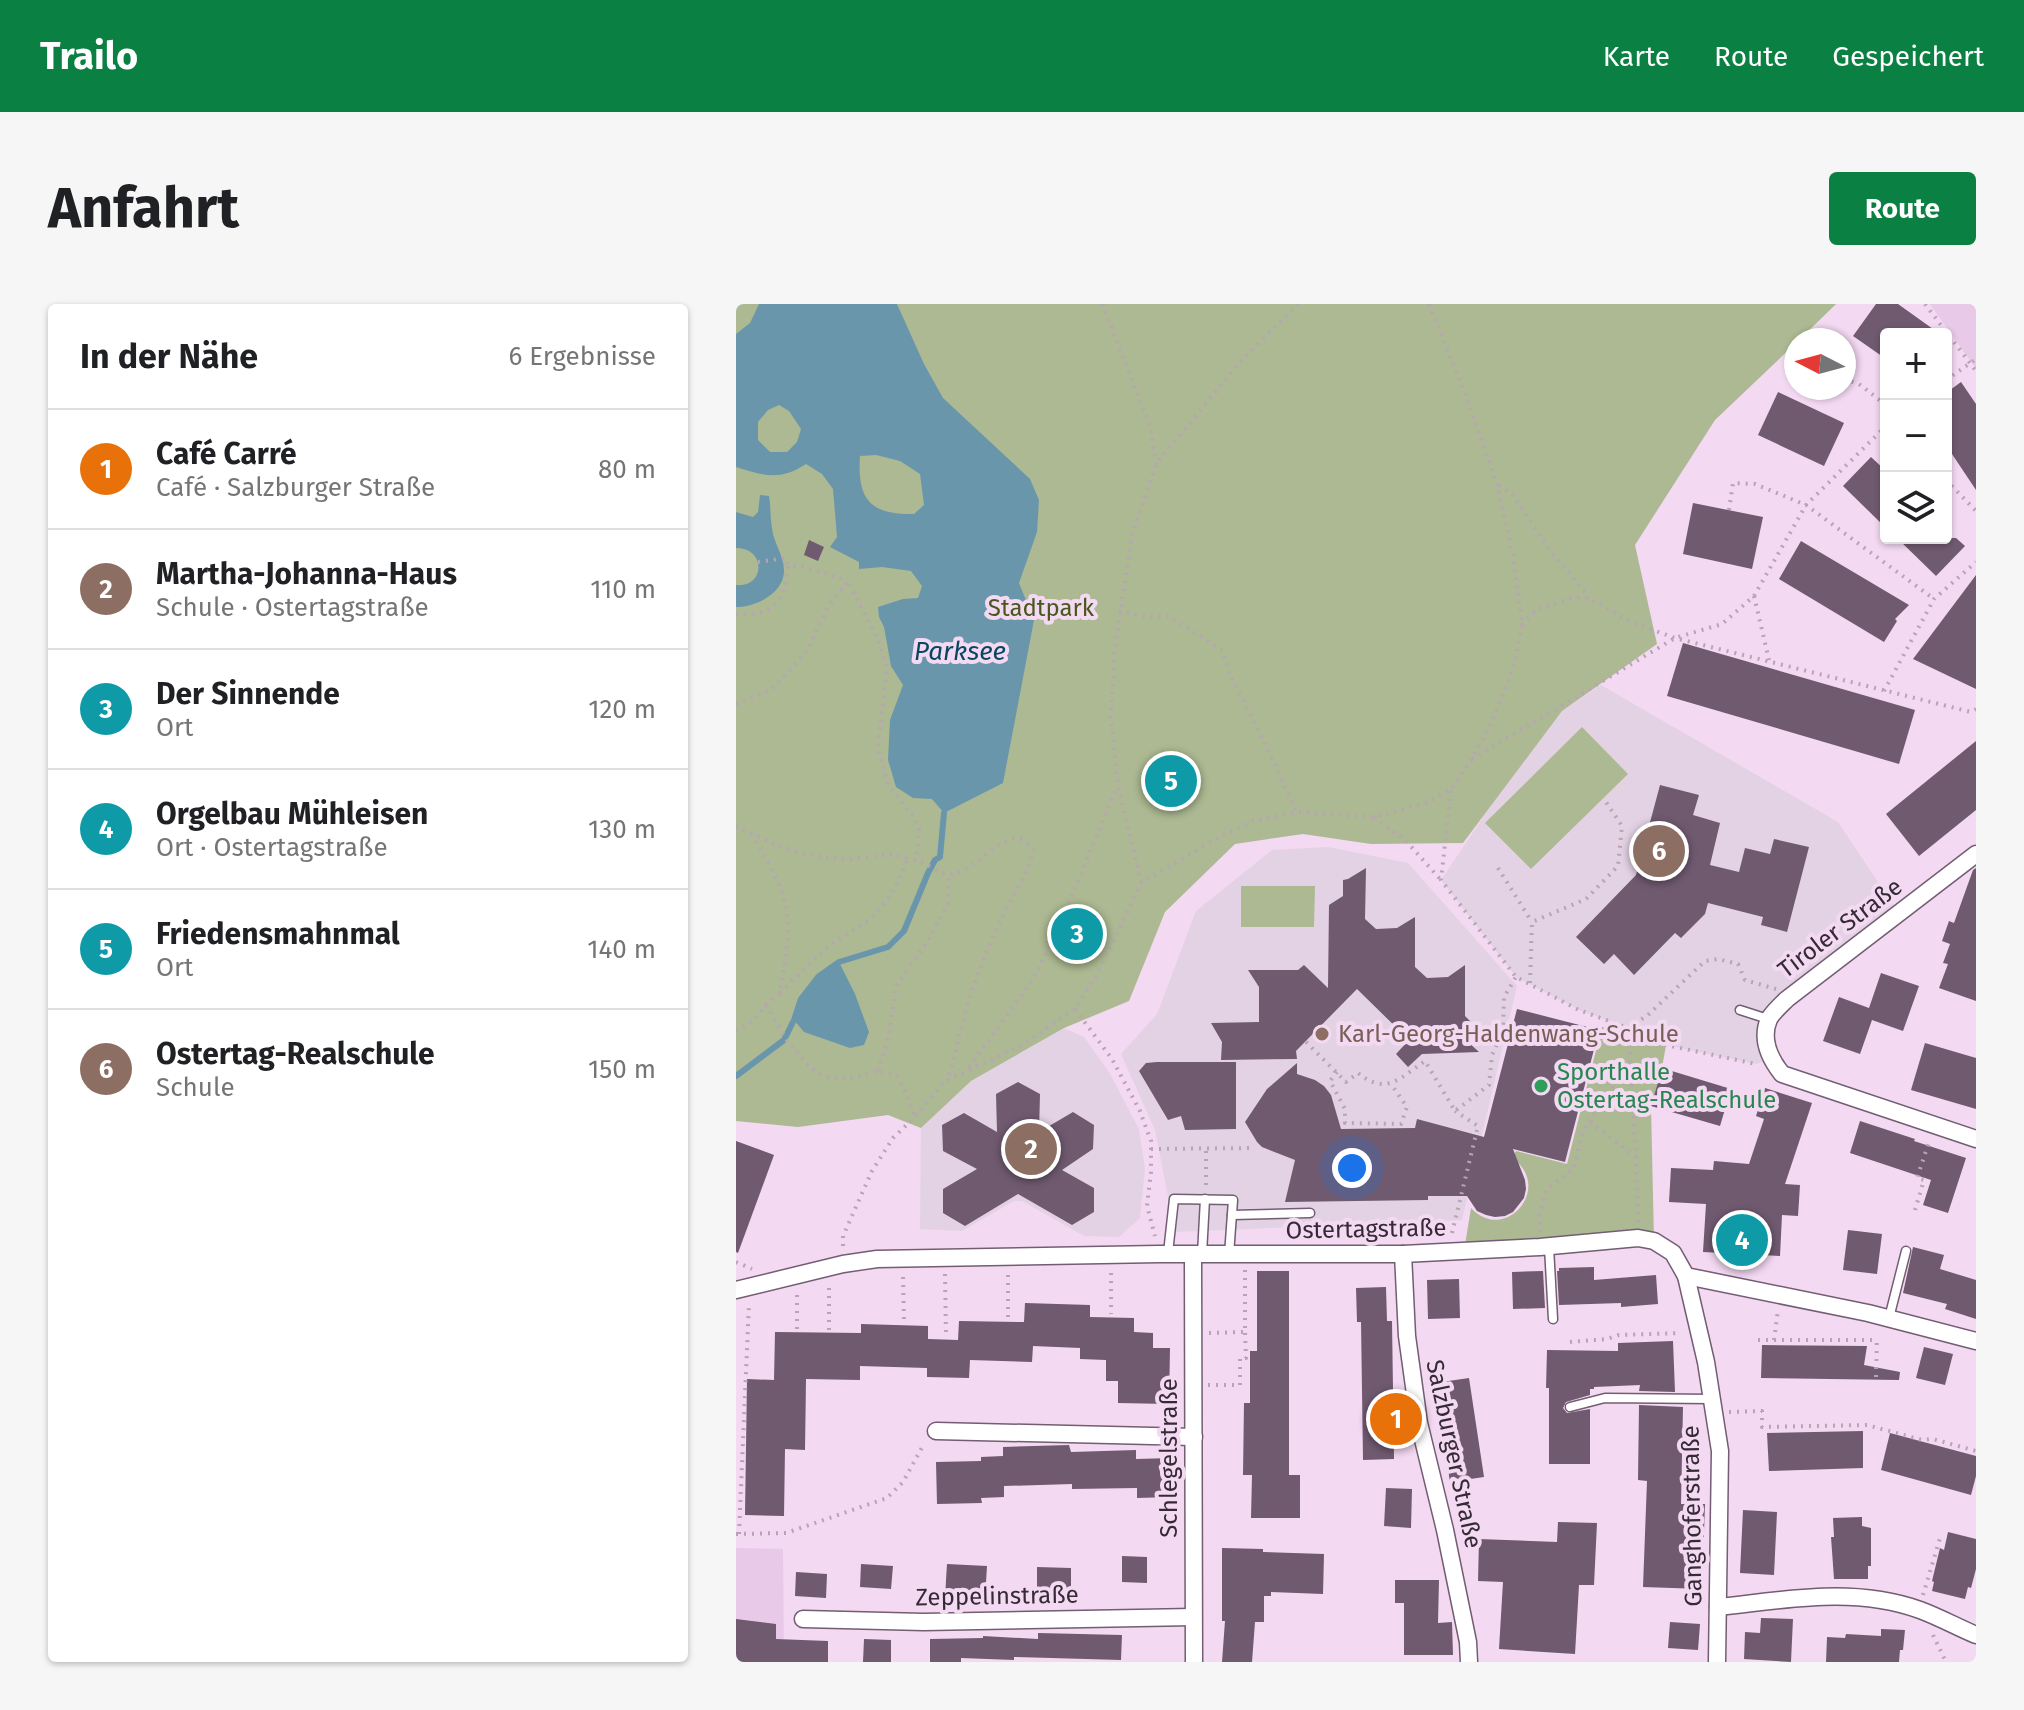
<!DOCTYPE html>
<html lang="de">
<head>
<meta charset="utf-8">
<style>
	body { margin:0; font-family:"Fira Sans",sans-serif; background:#f6f6f6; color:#202124 }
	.controls { position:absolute; right:24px; top:24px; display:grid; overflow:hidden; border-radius:8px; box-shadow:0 2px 6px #0004 }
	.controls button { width:72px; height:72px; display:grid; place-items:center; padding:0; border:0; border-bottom:2px solid #e0e0e0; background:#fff; color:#202124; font:40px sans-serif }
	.compass { position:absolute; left:1048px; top:24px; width:72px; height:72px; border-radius:50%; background:#fff; box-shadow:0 2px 6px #0004; rotate:276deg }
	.you { position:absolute; left:616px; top:864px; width:28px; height:28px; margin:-20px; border:6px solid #fff; border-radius:50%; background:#1a73e8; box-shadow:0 0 0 12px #1a73e833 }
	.badge { display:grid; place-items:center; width:52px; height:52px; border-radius:50%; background:#0b8043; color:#fff; font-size:26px; font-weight:700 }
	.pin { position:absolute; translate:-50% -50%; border:4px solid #fff; box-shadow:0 2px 8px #0006 }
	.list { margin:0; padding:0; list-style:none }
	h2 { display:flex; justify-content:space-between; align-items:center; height:104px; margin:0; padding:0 32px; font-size:34px }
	h2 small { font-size:26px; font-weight:400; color:#757577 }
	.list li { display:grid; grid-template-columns:52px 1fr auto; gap:24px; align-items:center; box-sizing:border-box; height:120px; padding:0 32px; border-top:2px solid #e0e0e0 }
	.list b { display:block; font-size:30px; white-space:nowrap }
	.list p { margin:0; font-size:26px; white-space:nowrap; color:#757577 }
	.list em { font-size:26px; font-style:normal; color:#757577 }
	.icon { flex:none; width:44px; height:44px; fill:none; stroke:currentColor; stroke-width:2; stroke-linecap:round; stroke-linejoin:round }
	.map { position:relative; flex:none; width:1240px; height:1358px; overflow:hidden; border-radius:8px }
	header { display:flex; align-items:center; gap:48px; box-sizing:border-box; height:112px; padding:0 40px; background:#0b8043; color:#fff }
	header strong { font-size:38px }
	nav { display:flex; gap:44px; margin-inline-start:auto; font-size:28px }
	.intro { display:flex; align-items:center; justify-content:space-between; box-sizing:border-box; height:192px; padding:0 48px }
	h1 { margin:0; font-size:56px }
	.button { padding:20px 36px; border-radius:8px; background:#0b8043; color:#fff; font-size:28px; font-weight:700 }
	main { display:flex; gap:48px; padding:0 48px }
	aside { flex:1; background:#fff; border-radius:8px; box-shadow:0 2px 6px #0004 }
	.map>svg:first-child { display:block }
</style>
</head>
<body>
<header>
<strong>Trailo</strong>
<nav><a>Karte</a><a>Route</a><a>Gespeichert</a></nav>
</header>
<div class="intro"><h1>Anfahrt</h1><a class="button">Route</a></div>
<main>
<aside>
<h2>In der Nähe<small>6 Ergebnisse</small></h2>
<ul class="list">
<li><span class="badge" style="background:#e8710a">1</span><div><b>Café Carré</b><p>Café · Salzburger Straße</p></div><em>80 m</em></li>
<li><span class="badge" style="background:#8d6e63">2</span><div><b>Martha-Johanna-Haus</b><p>Schule · Ostertagstraße</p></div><em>110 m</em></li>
<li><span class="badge" style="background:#0f9aa8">3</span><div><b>Der Sinnende</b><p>Ort</p></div><em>120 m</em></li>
<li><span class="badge" style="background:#0f9aa8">4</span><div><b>Orgelbau Mühleisen</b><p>Ort · Ostertagstraße</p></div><em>130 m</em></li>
<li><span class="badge" style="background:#0f9aa8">5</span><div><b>Friedensmahnmal</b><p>Ort</p></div><em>140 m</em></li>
<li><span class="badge" style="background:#8d6e63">6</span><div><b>Ostertag-Realschule</b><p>Schule</p></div><em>150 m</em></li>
</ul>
</aside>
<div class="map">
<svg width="1240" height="1358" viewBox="0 0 1240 1358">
	<rect width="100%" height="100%" fill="#f3d9f2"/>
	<!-- built -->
	<g fill="#e8c9e8">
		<path d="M1194,0H1240V65Z"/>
		<path d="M0,1244L47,1245L48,1358H0Z"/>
	</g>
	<!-- education -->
	<g fill="#e3d2e4">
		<path d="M865,381L1102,518L1160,605L1033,716L1034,755L1020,760L930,741L892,724L843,706L780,673L705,576L756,500L826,407Z"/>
		<path d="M592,543L672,559L781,682L726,916L439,928L419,826L385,750L421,710L460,607L536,546Z"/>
		<path d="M328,724L348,733L373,768L403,825L409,865L404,914L383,933L348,932L286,897H278L226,927L184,925L185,824L235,777Z"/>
	</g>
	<!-- green -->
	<g fill="#acb992">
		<path d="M0,0H1100L1063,36H1060V39L979,116L899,241L921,340L826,407L727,539L635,540L567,530L499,540L429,608L393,697L328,724L235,777L185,824L152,811L62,823L0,817Z"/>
		<path d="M846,423L892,470L795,565L749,519Z"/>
		<path d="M505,582H579L578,623H505Z"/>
		<path d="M866,723L892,724L930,741L926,764L915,802L918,937L728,947L735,904C770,941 818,882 776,854L780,847L831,860Z"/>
	</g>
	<!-- water -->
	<g fill="#6a96ac" fill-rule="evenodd">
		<path d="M23,0H161L188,60L207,94L294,175L303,196L301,228L283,279L298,316L267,479L208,509L196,495L177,494L160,483L152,456L154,416L167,381L155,362L148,323L143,313L142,303L167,295L182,294L186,282L175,267L146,263L123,265V258L94,243L101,233L97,185L86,170L70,160C44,177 28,172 0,163V30L14,19ZM43,101L53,107L65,125L61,138L51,148H34L22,136V118L32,106ZM140,151L164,157L184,170L188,201L178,210C134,211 121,195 124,152Z"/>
		<path d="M24,191L33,192C35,203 34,213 36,224C37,238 49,253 48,268C47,290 19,303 0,303V281C29,284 31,244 0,244V208L17,213L22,208Z"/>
		<path d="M103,658L119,690L133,728L128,741L114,744L68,728L58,716C68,686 77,676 103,658Z"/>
	</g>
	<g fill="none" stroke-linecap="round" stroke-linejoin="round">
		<!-- stream -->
		<path stroke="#6a96ac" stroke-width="6" d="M0,772L48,736L58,716L65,695L82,673L103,658L152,643L168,627L192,569L199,556L204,553L208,509"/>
	</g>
	<!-- building -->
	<g fill="#705a70">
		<path d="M1140,0H1162L1204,30H1150V55L1117,32Z"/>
		<path d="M1225,78L1240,100V186L1210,141V89Z"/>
		<path d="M1042,88L1108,119L1088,162L1022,131Z"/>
		<path d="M1135,153L1150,167V224L1107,182Z"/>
		<path d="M957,199L1027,213L1016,265L947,250Z"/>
		<path d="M1161,234H1220L1229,242L1200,272Z"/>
		<path d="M73,236L88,243L82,257L68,251Z"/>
		<path d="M1065,237L1173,301L1159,315L1161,317L1148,338L1043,275Z"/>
		<path d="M1240,271V385L1177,355Z"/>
		<path d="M947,339L1179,406L1163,460L931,392Z"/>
		<path d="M1240,437V506L1183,552L1150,510Z"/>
		<path d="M924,481L963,491L957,511L984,519L974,561L1003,568L1009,544L1034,550L1038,535L1073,543L1051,628L1025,621L1027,613L972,599L969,610L945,634L939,629L898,671L878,650L868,660L840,633L900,571Z"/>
		<path d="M630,564L629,615L640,625L661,624L679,613V663L691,674L712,673L729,661V712L735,718L730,723V736L743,748L686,750L672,763L660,750L673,736L621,685L560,747L561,755L485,756L486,738L475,719L523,718V683L512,666H562L568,661L592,684L593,601L607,592V576L612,575Z"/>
		<path d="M1240,564V697L1203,684L1212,660L1207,659L1214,640L1206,637L1213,617L1218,619L1237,566Z"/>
		<path d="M1145,669L1183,682L1167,727L1136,716L1124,750L1087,737L1103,693L1133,704Z"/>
		<path d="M781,705L863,726L829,858L777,845L789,876L790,885L788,894L777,908L769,912L759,913L750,911L741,907L731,892H692V896L549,898L559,856L526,843L521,838L509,818L531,785L561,759V770L579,776L588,782L595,791L605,825L679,824L681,815L748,833Z"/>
		<path d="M1189,739L1240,754V805L1175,786Z"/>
		<path d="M421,758H500V825L449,826L445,812L432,816L403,767L410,759Z"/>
		<path d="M926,764L995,785L984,822L915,802Z"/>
		<path d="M282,778L304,790L303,828L337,808L358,821L357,845L326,866L358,884V908L336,921L282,890L229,922L207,909V885L241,865L207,847L206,821L228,809L261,828L260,790Z"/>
		<path d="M1029,784L1076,799L1049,880L1064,881L1062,912L1046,911L1044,952L967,948L970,900L933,898L935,864L977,866L978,857L1013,860L1028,815L1020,812Z"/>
		<path d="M1124,817L1179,835L1178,837L1230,854L1212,909L1187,901L1195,876L1114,849Z"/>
		<path d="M0,837L38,851L2,949L0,948Z"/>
		<path d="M1112,926L1146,930L1141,970L1107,966Z"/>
		<path d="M1177,943L1208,951L1204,965L1240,976V1015L1209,1005L1211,1000L1167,989Z"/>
		<path d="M858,963V976L920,971L922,1000L885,1003V999L823,1001L821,967H823V964Z"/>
		<path d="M521,967H553V1171H564V1214H515L516,1171H507L508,1099H514V1047H521Z"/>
		<path d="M807,967L809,1004L777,1005L776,968Z"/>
		<path d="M723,975L724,1014L692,1015L691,976Z"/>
		<path d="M650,983L651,1017H656L658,1155L627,1156L625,1018H621L620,984Z"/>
		<path d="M289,999L354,1001V1013L398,1014V1028L417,1029V1044H434L433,1100L382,1099V1077H370V1056L344,1055V1044L297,1042L296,1058L234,1056L233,1074L191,1073V1064L124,1062V1076L70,1075L69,1146L49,1145L48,1212L9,1211L11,1075L38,1076L39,1028L125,1029V1020L192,1022V1035L222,1036L223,1017L288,1018Z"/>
		<path d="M937,1037L939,1088L903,1087L904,1081L858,1083V1085H854V1091L830,1098L827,1104L831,1109L854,1105V1160H813V1084H810L811,1046L882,1047V1039Z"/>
		<path d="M1026,1041L1131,1042L1128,1061L1164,1068L1163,1076L1025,1074Z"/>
		<path d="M1188,1043L1217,1050L1209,1081L1180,1074Z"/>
		<path d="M733,1074L748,1173L714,1178L699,1079Z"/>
		<path d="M903,1101L947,1103L945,1200H969L966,1285L907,1283L911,1177L902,1176Z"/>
		<path d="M1127,1127V1164L1033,1167L1031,1129Z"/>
		<path d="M1154,1129L1240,1152V1172L1235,1191L1145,1166Z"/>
		<path d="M333,1141L335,1148L400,1146V1155L436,1154L437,1193L401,1194V1184L336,1185V1180L268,1182V1193L245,1194L246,1199L201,1200L200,1158L245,1157V1153L267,1152V1143Z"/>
		<path d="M650,1184L676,1185L675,1224L648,1222Z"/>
		<path d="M1007,1206L1041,1208L1038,1271L1004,1269Z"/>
		<path d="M1126,1213V1222L1135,1224V1262H1132V1275H1098L1095,1233H1098L1097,1214Z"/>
		<path d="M822,1218L861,1219L858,1281H843L839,1350L763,1345L767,1278L742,1277L743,1235L821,1238Z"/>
		<path d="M1212,1228L1240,1235V1265L1235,1284L1232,1283L1229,1295L1196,1287L1198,1278L1196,1277L1204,1244L1208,1246Z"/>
		<path d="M486,1244L527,1245V1248L588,1250L587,1290L535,1288V1292H528V1318H519L516,1358H486L489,1317H486Z"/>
		<path d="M386,1252L411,1253V1279L386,1278Z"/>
		<path d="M125,1260L157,1262L155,1285L124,1283Z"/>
		<path d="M211,1260L251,1262L249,1294L209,1293Z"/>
		<path d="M301,1263L335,1264V1291L301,1290Z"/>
		<path d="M60,1268L91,1270L90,1294L59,1292Z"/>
		<path d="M659,1276H703L702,1319L716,1318L717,1351H668V1299H659Z"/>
		<path d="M1025,1314L1057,1315L1055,1358L1008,1355L1009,1328L1024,1329Z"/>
		<path d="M0,1315L40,1320V1335L92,1337V1358H0Z"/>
		<path d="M934,1318L964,1320L962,1346L932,1344Z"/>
		<path d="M1145,1325L1169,1326L1167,1346H1164L1163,1358H1090L1091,1333L1109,1334L1110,1330L1145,1332Z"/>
		<path d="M302,1329L386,1331L385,1356L278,1353V1356L225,1354V1358H194V1335L247,1334V1332L302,1335Z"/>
		<path d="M128,1335L155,1336V1358H127Z"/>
	</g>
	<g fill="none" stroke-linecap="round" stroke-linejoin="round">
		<defs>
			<g id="lane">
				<path d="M1004,706L1032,715"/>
				<path d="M496,911L574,909"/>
				<path d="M813,943L817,1015"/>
				<path d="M432,949L438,895L497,896L493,951"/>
				<path d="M466,950L469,895"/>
				<path d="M1153,1014L1170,947"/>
				<path d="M834,1103L869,1094L976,1095"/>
			</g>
			<g id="street">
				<path d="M1240,550L1051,695C1045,701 1037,708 1033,715C1024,736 1034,755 1046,770L1240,835"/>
				<path d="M667,950L671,1032L683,1119L709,1226L732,1338L733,1358"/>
				<path d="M457,951L458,1358"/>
				<path d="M950,972L970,1058L984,1147L981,1358"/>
				<path d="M0,986L107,960L141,955L423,950H667L804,943L902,934L918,937L937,949L950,972L1132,1009L1240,1037"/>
				<path d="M200,1127L458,1133"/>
				<path d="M982,1303C1050,1296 1117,1282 1184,1306C1203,1313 1221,1323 1240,1331"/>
				<path d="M67,1315L188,1318L457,1313"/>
			</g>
		</defs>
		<!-- lane casing -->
		<use href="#lane" stroke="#735d73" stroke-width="11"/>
		<!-- street casing -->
		<use href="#street" stroke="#735d73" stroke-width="19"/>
		<!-- path -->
		<g stroke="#b8a3b7" stroke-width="4" stroke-dasharray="2 6" stroke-linecap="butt">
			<path d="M366,0L414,122L420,160"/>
			<path d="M1189,0L1240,67"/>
			<path d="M1108,75L1123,80L1150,101"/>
			<path d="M1210,76L1240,55"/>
			<path d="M1210,176L1240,207"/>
			<path d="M763,181L777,191L813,245L853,294"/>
			<path d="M993,206L997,179L1019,180L1070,201L1198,295"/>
			<path d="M22,258L49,254L52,262"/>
			<path d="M1018,292L1033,356"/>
			<path d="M383,307L409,313L433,312L487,347L493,369L523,427L561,508"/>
			<path d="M0,310C37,312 49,298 52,262C73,262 92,270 112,277"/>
			<path d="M786,321L801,305L835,294H853L895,318L939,334L1235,408L1240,405"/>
			<path d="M1148,387L1198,295L1240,258"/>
			<path d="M0,400L36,385L69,350L92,303L112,277L143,338L151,363L142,443L152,480L180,517L184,527L180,556"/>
			<path d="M736,455L939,334L986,320L1018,292L1070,201L1150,122"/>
			<path d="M715,487L705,576L780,673L843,706L892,724L900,853L902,920"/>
			<path d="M638,513L670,537L705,576"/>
			<path d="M0,522C34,540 72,555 112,555C126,555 140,551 155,551C164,552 176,554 185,558C194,561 203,570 213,570C241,572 273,510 297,546C293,569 273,598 263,620C247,654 234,690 224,727C220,743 219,759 211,775"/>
			<path d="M762,564L796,618"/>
			<path d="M405,579L382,481L375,413L378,350L396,232L420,160L504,58L562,0"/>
			<path d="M794,679L796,618L850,595L882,562L886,522L870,498"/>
			<path d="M44,689C62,671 79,653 99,638C111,629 125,623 136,613C152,597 166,576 171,554"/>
			<path d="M30,701L52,738L72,761L88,773L119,774L142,767L161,772L172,794L179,813"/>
			<path d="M339,705L376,755L404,807L415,837V868L411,902L419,932"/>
			<path d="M892,724L912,711L969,657L982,655L1002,660L1009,676L1040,685"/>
			<path d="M892,724L930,741L1020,760"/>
			<path d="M0,727L17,717L30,701L44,689C49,659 57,618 46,588C39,569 27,550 17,531"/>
			<path d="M570,738L610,778L622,769C650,792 664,774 689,757L719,807L753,781L756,751L767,728L768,693L780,673"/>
			<path d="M233,763L296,677L320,630L381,483"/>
			<path d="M142,767L153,731L160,682L190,640L212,600L213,571"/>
			<path d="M601,768L594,777L609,805V819L665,820L671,803L655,780"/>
			<path d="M854,818L900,853"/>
			<path d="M415,845L518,844"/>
			<path d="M470,881V846"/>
			<path d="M1179,906L1188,876L1181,874L1194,835"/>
			<path d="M804,928L803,912L811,885L838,864L846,831L853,817L893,759"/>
			<path d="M716,929L742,822L719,807"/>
			<path d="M107,942V932L136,867L157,834L179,813L209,777L284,742L339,705L362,669L405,579L480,535L517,517L561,508L638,513L690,499L715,485L735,456L753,424L768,388L779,358L786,321L777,251L761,180L728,87L693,0"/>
			<path d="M0,958L16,965"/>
			<path d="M375,969V1010"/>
			<path d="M209,970L210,1032"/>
			<path d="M272,971V1013"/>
			<path d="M167,973L168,1016"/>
			<path d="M61,1025V990"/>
			<path d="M93,1026V982"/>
			<path d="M473,1029L509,1028V965"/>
			<path d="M1022,1036H1140"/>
			<path d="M1038,1036L1042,1006"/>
			<path d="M834,1038L871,1035L883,1031L945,1029"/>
			<path d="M1140,1073L1141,1034"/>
			<path d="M472,1081H504V1054H510L509,1028"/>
			<path d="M993,1108L1026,1107V1123L1131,1121L1186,1136L1197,1135L1240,1147"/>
			<path d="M0,1230L50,1229L151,1194L167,1178L188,1140"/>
			<path d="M3,1230L13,1000"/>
			<path d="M1187,1291L1205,1231"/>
			<path d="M1197,1331L1210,1358"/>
		</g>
		<!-- lane -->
		<use href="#lane" stroke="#fff" stroke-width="8"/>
		<!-- street -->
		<use href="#street" stroke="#fff" stroke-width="16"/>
	</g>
	<!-- markers -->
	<circle fill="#8d6e63" stroke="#f3d9f2" stroke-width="3" cx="586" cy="730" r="8"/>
	<circle fill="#2e9e5b" stroke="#f3d9f2" stroke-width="3" cx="805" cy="782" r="8"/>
	<g text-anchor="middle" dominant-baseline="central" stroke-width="8" stroke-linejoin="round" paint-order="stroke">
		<!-- park labels -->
		<g font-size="24" fill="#48581c" stroke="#f3d9f2">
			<text x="305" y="304">Stadtpark</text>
		</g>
		<!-- street labels -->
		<g font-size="24" fill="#352b35" stroke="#f3d9f2">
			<text transform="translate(1104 624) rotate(-37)">Tiroler Straße</text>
			<text transform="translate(630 925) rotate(-1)">Ostertagstraße</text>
			<text transform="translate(718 1150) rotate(78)">Salzburger Straße</text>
			<text transform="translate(433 1154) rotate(-90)">Schlegelstraße</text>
			<text transform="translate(956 1212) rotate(-91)">Ganghoferstraße</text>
			<text transform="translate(261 1292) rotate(-1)">Zeppelinstraße</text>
		</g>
		<!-- education labels -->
		<g font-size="24" fill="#785e54" stroke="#f3d9f2" text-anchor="start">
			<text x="602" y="730">Karl-Georg-Haldenwang-Schule</text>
		</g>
		<!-- leisure labels -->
		<g font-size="24" fill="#27864d" stroke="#f3d9f2" text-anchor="start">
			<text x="821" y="768">Sporthalle<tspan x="821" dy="28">Ostertag-Realschule</tspan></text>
		</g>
		<!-- water labels -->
		<g font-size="26" font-style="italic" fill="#09475e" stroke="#f3d9f2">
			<text x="224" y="347">Parksee</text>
		</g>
	</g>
</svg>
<div class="controls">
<button>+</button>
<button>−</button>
<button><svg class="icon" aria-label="layers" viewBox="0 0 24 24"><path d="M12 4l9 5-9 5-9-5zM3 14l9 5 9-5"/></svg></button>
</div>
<svg class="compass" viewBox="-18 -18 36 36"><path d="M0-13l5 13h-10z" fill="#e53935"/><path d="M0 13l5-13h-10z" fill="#757577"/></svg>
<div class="you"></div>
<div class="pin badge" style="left:660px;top:1115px;background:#e8710a">1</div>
<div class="pin badge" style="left:295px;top:845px;background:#8d6e63">2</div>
<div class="pin badge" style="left:341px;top:630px;background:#0f9aa8">3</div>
<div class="pin badge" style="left:1006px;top:936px;background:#0f9aa8">4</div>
<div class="pin badge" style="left:435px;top:477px;background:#0f9aa8">5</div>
<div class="pin badge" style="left:923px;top:547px;background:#8d6e63">6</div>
</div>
</main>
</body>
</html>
